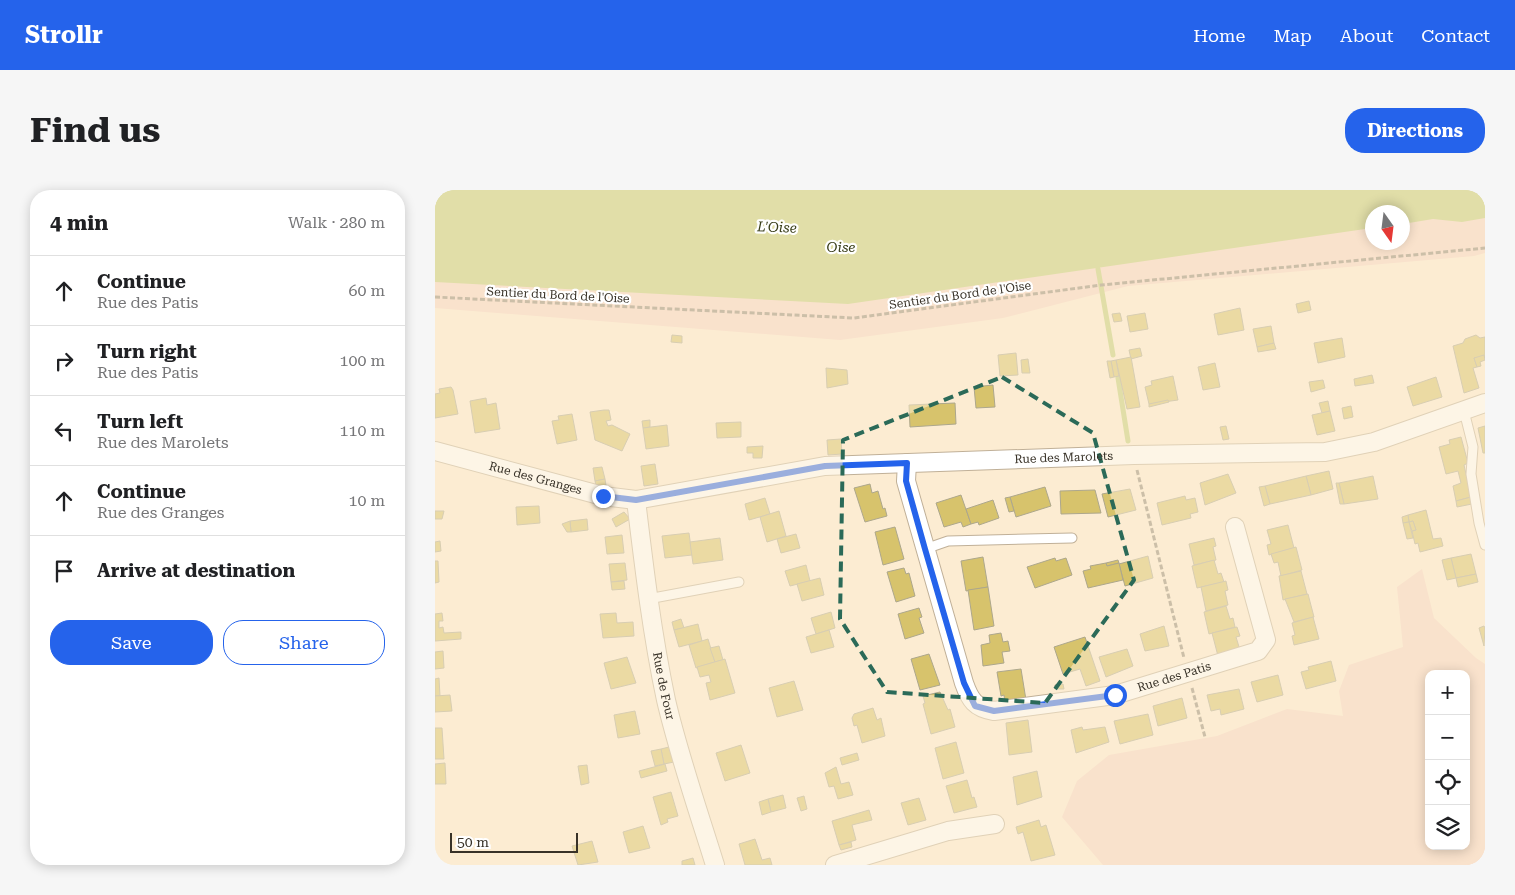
<!DOCTYPE html>
<html lang="en">
<head>
<meta charset="utf-8">
<style>
	body { margin:0; font-family:"Roboto Serif",serif; background:#f6f6f6; color:#202124 }
	.controls { position:absolute; right:15px; bottom:15px; display:grid; overflow:hidden; border-radius:10px; box-shadow:0 2px 12px #0003 }
	.controls button { width:45px; height:45px; display:grid; place-items:center; padding:0; border:0; border-bottom:1px solid #e0e0e0; background:#fff; color:#202124; font:25px sans-serif }
	.compass { position:absolute; left:930px; top:15px; width:45px; height:45px; border-radius:50%; background:#fff; box-shadow:0 2px 12px #0003; rotate:166deg }
	.scale { position:absolute; left:15px; bottom:12px; width:128px; box-sizing:border-box; padding-left:5px; border:2px solid #383228; border-top:0; font-size:14px; line-height:18px; white-space:nowrap; color:#383228; -webkit-text-stroke:4px #fff; paint-order:stroke }
	.stop { position:absolute; width:15px; height:15px; margin:-11px; border:4px solid #2563eb; border-radius:50%; background:#fff }
	.stop.end { background:#2563eb; border-color:#fff; box-shadow:0 1px 5px #0008 }
	.list { margin:0; padding:0; list-style:none }
	h2 { display:flex; justify-content:space-between; align-items:center; height:65px; margin:0; padding:0 20px; font-size:21px }
	h2 small { font-size:16px; font-weight:400; color:#757577 }
	.list li { display:grid; grid-template-columns:32px 1fr auto; gap:15px; align-items:center; box-sizing:border-box; height:70px; padding:0 20px; border-top:1px solid #e0e0e0 }
	.list b { display:block; font-size:19px; white-space:nowrap }
	.list p { margin:0; font-size:16px; white-space:nowrap; color:#757577 }
	.list em { font-size:16px; font-style:normal; color:#757577 }
	.actions { display:flex; gap:10px; padding:15px 20px }
	.actions a { flex:1; padding:11px 0; border:1px solid #2563eb; border-radius:20px; text-align:center; font-size:18px; color:#2563eb }
	.actions .main { background:#2563eb; color:#fff }
	.icon { flex:none; width:28px; height:28px; fill:none; stroke:currentColor; stroke-width:2; stroke-linecap:round; stroke-linejoin:round }
	.map { position:relative; flex:none; width:1050px; height:675px; overflow:hidden; border-radius:20px }
	header { display:flex; align-items:center; gap:30px; box-sizing:border-box; height:70px; padding:0 25px; background:#2563eb; color:#fff }
	header strong { font-size:24px }
	nav { display:flex; gap:28px; margin-inline-start:auto; font-size:18px }
	.intro { display:flex; align-items:center; justify-content:space-between; box-sizing:border-box; height:120px; padding:0 30px }
	h1 { margin:0; font-size:35px }
	.button { padding:12px 22px; border-radius:20px; background:#2563eb; color:#fff; font-size:18px; font-weight:700 }
	main { display:flex; gap:30px; padding:0 30px }
	aside { flex:1; background:#fff; border-radius:20px; box-shadow:0 2px 12px #0003 }
	.map>svg:first-child { display:block }
</style>
</head>
<body>
<header>
<strong>Strollr</strong>
<nav><a>Home</a><a>Map</a><a>About</a><a>Contact</a></nav>
</header>
<div class="intro"><h1>Find us</h1><a class="button">Directions</a></div>
<main>
<aside>
<h2>4 min<small>Walk · 280 m</small></h2>
<ul class="list">
<li><svg class="icon" aria-label="ahead" viewBox="0 0 24 24"><path d="M12 20V5M6 11l6-6 6 6"/></svg><div><b>Continue</b><p>Rue des Patis</p></div><em>60 m</em></li>
<li><svg class="icon" aria-label="right" viewBox="0 0 24 24"><path d="M7 20v-9h11M14 6l5 5-5 5"/></svg><div><b>Turn right</b><p>Rue des Patis</p></div><em>100 m</em></li>
<li><svg class="icon" aria-label="left" viewBox="0 0 24 24"><path d="M17 20v-9H6M10 6l-5 5 5 5"/></svg><div><b>Turn left</b><p>Rue des Marolets</p></div><em>110 m</em></li>
<li><svg class="icon" aria-label="ahead" viewBox="0 0 24 24"><path d="M12 20V5M6 11l6-6 6 6"/></svg><div><b>Continue</b><p>Rue des Granges</p></div><em>10 m</em></li>
<li><svg class="icon" aria-label="arrive" viewBox="0 0 24 24"><path d="M6 21V4h12l-3 4 3 4H6"/></svg><div><b>Arrive at destination</b></div></li>
</ul>
<div class="actions"><a class="main">Save</a><a>Share</a></div>
</aside>
<div class="map">
<svg width="1050" height="675" viewBox="0 0 1050 675">
	<rect width="100%" height="100%" fill="#fcecd2"/>
	<!-- green -->
	<g fill="#f7d4c6" fill-rule="evenodd">
		<path d="M1050,27V63L1039,66L693,96L568,128L405,150L0,118V91L937,37L938,52H968V33L997,28Z"/>
		<path d="M987,379L999,428L1041,468L1050,474V675H668L627,627L642,591L674,565L782,546L852,519L908,526L904,501L914,475L968,457L962,397ZM994,484H1031V656H994Z"/>
	</g>
	<!-- water -->
	<path fill="#c1cd77" d="M0,0H1050V28L1027,32L998,29L968,34V22H938L937,38L413,114L0,92Z"/>
	<g fill="none" stroke-linecap="round" stroke-linejoin="round">
		<!-- stream -->
		<g stroke="#c1cd77" stroke-width="5">
			<path d="M663,79L678,165"/>
			<path d="M683,188L693,251"/>
		</g>
	</g>
	<!-- building -->
	<g fill="#d7c36c" stroke="#ada78c">
		<path d="M874,111L876,120L863,123L861,114Z"/>
		<path d="M805,118L809,140L783,145L779,124Z"/>
		<path d="M685,123L687,131L679,132L677,124Z"/>
		<path d="M710,123L713,139L695,142L692,126Z"/>
		<path d="M836,136L839,153L822,157L818,139Z"/>
		<path d="M237,145L247,146V153L236,152Z"/>
		<path d="M1041,145L1045,148L1050,147V167L1039,168L1042,177L1038,178L1044,198L1029,203L1018,156L1028,153L1030,149Z"/>
		<path d="M907,148L910,167L883,173L879,153Z"/>
		<path d="M839,153L841,159L823,162L822,157Z"/>
		<path d="M705,158L707,166L696,169L694,160Z"/>
		<path d="M581,163L583,185L565,186L563,165Z"/>
		<path d="M1049,165L1050,170L1045,172L1046,176L1042,177L1039,168Z"/>
		<path d="M696,167L705,217L692,219L681,170Z"/>
		<path d="M593,169L595,183H587L586,170Z"/>
		<path d="M681,170L684,186L679,187L676,171Z"/>
		<path d="M672,171H676L679,187L675,188Z"/>
		<path d="M780,173L785,197L768,200L763,177Z"/>
		<path d="M391,178L412,180L413,194L392,198Z"/>
		<path d="M937,185L939,193L920,196L919,189Z"/>
		<path d="M738,186L743,210L714,214L710,197L717,195L716,191Z"/>
		<path d="M1001,187L1007,207L978,216L972,197Z"/>
		<path d="M888,190L890,198L876,202L874,192Z"/>
		<path d="M558,195L560,217L541,218L539,197Z"/>
		<path d="M16,197L18,200L23,224L0,228V204L5,203L4,199Z"/>
		<path d="M51,208L52,215L61,213L65,239L40,243L35,211Z"/>
		<path d="M733,210L734,212L714,217V214Z"/>
		<path d="M893,211L895,221L887,223L884,213Z"/>
		<path d="M520,213L521,234L475,237L474,215Z"/>
		<path d="M916,216L918,227L909,229L907,218Z"/>
		<path d="M169,220H174L176,230L171,231L173,236L177,235L195,244L187,261L160,250L155,222Z"/>
		<path d="M895,221L900,241L882,245L877,225Z"/>
		<path d="M137,224L142,250L122,254L117,231L124,230L123,226Z"/>
		<path d="M215,230V237L208,238L207,231Z"/>
		<path d="M306,232V247L282,248L281,233Z"/>
		<path d="M232,235L234,256L211,259L208,238Z"/>
		<path d="M791,236L794,249L788,250L785,237Z"/>
		<path d="M1050,236V263H1048L1043,238Z"/>
		<path d="M1026,247L1033,273L1029,275L1036,307L1021,311L1018,296L1026,293L1023,281L1011,284L1004,257L1015,254L1014,250Z"/>
		<path d="M406,249L407,264L393,265L392,250Z"/>
		<path d="M328,256L327,268H318V263H312V257Z"/>
		<path d="M220,274L223,294L209,296L206,276Z"/>
		<path d="M167,277L170,289L160,291L158,278Z"/>
		<path d="M894,281L898,299L876,305L871,286Z"/>
		<path d="M793,284L801,303L770,315L765,293Z"/>
		<path d="M871,286L876,305L835,314L830,296Z"/>
		<path d="M938,286L943,309L909,314L904,293Z"/>
		<path d="M170,289L172,302L162,300L160,291Z"/>
		<path d="M901,293H904L909,314H905Z"/>
		<path d="M435,294L437,303L443,301L448,319L450,318L452,326L430,332L419,298Z"/>
		<path d="M830,296L835,314L829,316L824,297Z"/>
		<path d="M610,297L616,316L581,327L575,307Z"/>
		<path d="M695,299L701,320L673,327L667,304Z"/>
		<path d="M660,300L666,323L626,324L625,301Z"/>
		<path d="M526,305L536,334L528,337L526,332L509,337L501,313Z"/>
		<path d="M750,306L751,310L760,308L763,322L755,324L756,328L727,335L722,313Z"/>
		<path d="M575,307L579,321L574,322L570,308Z"/>
		<path d="M1036,307L1037,314L1022,317L1021,311Z"/>
		<path d="M330,308L335,324L314,330L310,314Z"/>
		<path d="M558,310L564,328L544,335L543,332L536,334L531,319Z"/>
		<path d="M104,316L105,333L82,335L81,317Z"/>
		<path d="M991,320L998,349L1006,348L1008,356L985,362L983,353L980,354L977,341L981,340L978,331L974,332L973,325Z"/>
		<path d="M0,321H9L7,329H0Z"/>
		<path d="M344,321L351,346L332,352L325,327Z"/>
		<path d="M189,322L195,329L181,337L177,329Z"/>
		<path d="M973,325L974,332L968,333L967,327Z"/>
		<path d="M152,329L153,340L136,342L135,331Z"/>
		<path d="M135,331L136,342H132L127,334Z"/>
		<path d="M978,331L981,340L977,341L974,332Z"/>
		<path d="M974,332L978,348L972,349L968,333Z"/>
		<path d="M853,335L859,358L834,365L832,355L836,354L832,340Z"/>
		<path d="M460,337L469,369L448,375L440,342Z"/>
		<path d="M254,343L257,365L230,368L227,346Z"/>
		<path d="M361,344L365,358L346,363L342,349Z"/>
		<path d="M187,345L189,363L172,364L170,347Z"/>
		<path d="M285,348L288,370L258,374L255,352Z"/>
		<path d="M779,348L781,356L778,357L781,370L759,375L754,354Z"/>
		<path d="M5,351L6,361L0,362V352Z"/>
		<path d="M861,357L867,380L846,386L843,372L839,373L836,364Z"/>
		<path d="M1036,364L1041,384L1021,388L1016,368Z"/>
		<path d="M713,366L718,388L690,396L684,374Z"/>
		<path d="M548,367L553,397L531,401L526,371Z"/>
		<path d="M620,368L621,371L631,368L637,385L600,398L592,377Z"/>
		<path d="M1016,368L1021,388L1012,390L1007,370Z"/>
		<path d="M683,370L684,373L672,376L671,373Z"/>
		<path d="M779,370L783,384L786,383L789,392L762,398L757,376Z"/>
		<path d="M0,371H3L4,392L0,393Z"/>
		<path d="M190,373L192,390L176,392L174,374Z"/>
		<path d="M671,373L672,376L684,373L688,390L653,398L648,381L656,379L655,376Z"/>
		<path d="M371,375L375,391L355,396L350,381Z"/>
		<path d="M469,378L471,384L474,383L480,406L461,412L452,382Z"/>
		<path d="M866,381L872,404L848,410L844,386Z"/>
		<path d="M1041,384L1043,392L1023,397L1021,388Z"/>
		<path d="M385,388L389,405L367,411L362,394Z"/>
		<path d="M189,391L190,399L177,400L176,392Z"/>
		<path d="M791,391L793,400L790,401L793,415L771,421L766,397Z"/>
		<path d="M553,397L559,436L539,440L533,400Z"/>
		<path d="M873,404L879,427L859,432L850,409Z"/>
		<path d="M791,416L795,429L798,428L800,437L774,444L769,422Z"/>
		<path d="M484,418L487,427L484,428L489,443L470,449L463,424Z"/>
		<path d="M396,422L400,438L381,444L376,428Z"/>
		<path d="M7,423L8,431H4V438L8,437L9,443L26,442V449L0,451V424Z"/>
		<path d="M181,423L182,433L198,432L199,446L168,448L165,424Z"/>
		<path d="M878,427L884,449L859,455L857,446L860,445L857,433Z"/>
		<path d="M246,429L249,438L239,440L237,432Z"/>
		<path d="M263,434L267,451L244,457L239,440Z"/>
		<path d="M729,436L734,456L710,461L705,444Z"/>
		<path d="M1049,436L1050,438L1049,456L1044,438Z"/>
		<path d="M802,437L805,446L801,447L805,460L783,466L777,443Z"/>
		<path d="M394,440L399,457L376,463L371,447Z"/>
		<path d="M566,443L568,452L573,451L575,461L567,462L569,473L548,476L546,455L555,453L554,445Z"/>
		<path d="M650,447L665,491L651,496L645,479L628,484L619,457Z"/>
		<path d="M273,449L280,472L261,478L254,455Z"/>
		<path d="M284,456L288,470L280,472L275,458Z"/>
		<path d="M692,459L698,476L671,487L664,467Z"/>
		<path d="M8,461L9,478L0,479V462Z"/>
		<path d="M494,464L505,495L485,500L476,469Z"/>
		<path d="M192,467L201,493L176,499L169,473Z"/>
		<path d="M290,469L300,503L275,510L271,493L276,492L274,485L265,487L262,477Z"/>
		<path d="M896,471L901,491L871,499L866,482L874,480L873,477Z"/>
		<path d="M586,479L591,510L570,513L569,505L566,506L562,482Z"/>
		<path d="M843,485L848,505L822,512L816,492Z"/>
		<path d="M4,488L5,506H0V489Z"/>
		<path d="M359,491L368,520L342,527L334,498Z"/>
		<path d="M628,494L629,499H620V495Z"/>
		<path d="M804,499L809,519L786,525L785,519L776,521L772,505Z"/>
		<path d="M505,502L513,520L515,519L520,537L496,544L488,514L490,513L488,506Z"/>
		<path d="M15,505L17,521L0,522V506Z"/>
		<path d="M747,508L752,528L723,536L718,516Z"/>
		<path d="M438,518L442,530L446,528L450,546L427,553L422,535L419,536L417,528L419,524Z"/>
		<path d="M200,521L205,544L183,548L179,525Z"/>
		<path d="M713,524L718,545L685,554L679,531Z"/>
		<path d="M593,530L597,562L574,565L571,533Z"/>
		<path d="M647,537L648,540L670,537L674,552L641,563L636,540Z"/>
		<path d="M0,538H7L9,569H0Z"/>
		<path d="M521,552L529,583L508,589L500,558Z"/>
		<path d="M306,555L315,583L290,591L281,563Z"/>
		<path d="M234,557L239,572L229,574L226,559Z"/>
		<path d="M226,559L229,574L220,576L216,561Z"/>
		<path d="M422,563L424,570L407,575L405,568Z"/>
		<path d="M10,573L11,594H0V574Z"/>
		<path d="M230,574L232,581L206,588L204,581Z"/>
		<path d="M152,575L154,593L146,595L143,576Z"/>
		<path d="M401,577L406,594L414,592L418,605L403,609L399,596L394,597L390,583Z"/>
		<path d="M602,581L607,607L582,615L578,587Z"/>
		<path d="M532,590L537,608L539,607L542,617L519,623L511,596Z"/>
		<path d="M236,602L243,626L232,629L233,632L226,635L218,607Z"/>
		<path d="M348,605L351,618L336,622L333,609Z"/>
		<path d="M369,606L372,619L366,621L362,608Z"/>
		<path d="M484,608L491,630L473,635L466,613Z"/>
		<path d="M333,609L336,622L327,625L324,612Z"/>
		<path d="M434,620L437,630L417,635L421,650L404,655L397,631Z"/>
		<path d="M604,630L606,637L611,635L620,665L596,671L588,642L583,644L581,637Z"/>
		<path d="M208,636L215,658L194,663L188,642Z"/>
		<path d="M320,649L327,670L335,668L337,675H310L304,654Z"/>
		<path d="M157,651L163,672L143,675L137,656Z"/>
		<path d="M416,652L417,657L406,660L404,655Z"/>
		<path d="M258,668L260,675H247V671Z"/>
	</g>
	<g fill="none" stroke-linecap="round" stroke-linejoin="round">
		<defs>
			<g id="service">
				<path d="M1029,221L1038,257L1036,284L1044,333L1050,355"/>
				<path d="M490,359L513,351L637,348"/>
				<path d="M213,409L304,392"/>
			</g>
			<g id="minor">
				<path id="s1" d="M0,261L168,306L201,310L390,276L699,265L890,262L939,252L1050,213"/>
				<path id="s2" d="M472,273L471,291L529,493C535,510 540,518 559,521L680,505L823,461L831,450L800,337"/>
				<path id="s3" d="M201,310C209,377 217,444 231,510C244,566 263,620 280,675"/>
				<path d="M400,675L513,641L560,634"/>
			</g>
		</defs>
		<!-- service casing -->
		<use href="#service" stroke="#c0b098" stroke-width="11"/>
		<!-- minor casing -->
		<use href="#minor" stroke="#c0b098" stroke-width="20"/>
		<!-- path -->
		<g stroke="#938877" stroke-width="3" stroke-dasharray="5 2.5" stroke-linecap="butt">
			<path d="M0,107L419,128L666,95L1050,58"/>
			<path d="M702,280L749,468"/>
			<path d="M757,498L770,547"/>
		</g>
		<!-- service -->
		<use href="#service" stroke="#fff" stroke-width="9"/>
		<!-- minor -->
		<use href="#minor" stroke="#fff" stroke-width="18"/>
	</g>
	<g fill="none" stroke-linecap="round" stroke-linejoin="round">
		<!-- route -->
		<path stroke="#2563eb" stroke-width="6" d="M168,306L201,310L390,276L472,273L471,291L490,359L529,493L540,516L559,521L680,505"/>
	</g>
	<!-- marked area -->
	<path d="M0 0H1050V675H0ZM567,187L658,243L699,390L610,513L452,502L405,429L408,250Z" fill="#fcecd2" fill-opacity=".55" fill-rule="evenodd"/>
	<path fill="none" stroke="#2b6a58" stroke-width="4" stroke-dasharray="10 6" stroke-linejoin="round" d="M567,187L658,243L699,390L610,513L452,502L405,429L408,250Z"/>
	<g text-anchor="middle" dominant-baseline="central" stroke-width="4.5" stroke-linejoin="round" paint-order="stroke">
		<!-- street labels -->
		<g font-size="12" fill="#383228" stroke="#fff">
			<text transform="translate(123 105) rotate(3)">Sentier du Bord de l'Oise</text>
			<text transform="translate(525 105) rotate(-8)">Sentier du Bord de l'Oise</text>
			<text stroke="none"><textPath href="#s1" startOffset="638">Rue des Marolets</textPath></text>
			<text stroke="none"><textPath href="#s1" startOffset="104">Rue des Granges</textPath></text>
			<text stroke="none"><textPath href="#s2" startOffset="456">Rue des Patis</textPath></text>
			<text stroke="none"><textPath href="#s3" startOffset="188">Rue de Four</textPath></text>
		</g>
		<!-- water labels -->
		<g font-size="14" font-style="italic" fill="#393e19" stroke="#fff">
			<text transform="translate(342 37) rotate(2)">L'Oise</text>
			<text x="406" y="57">Oise</text>
		</g>
	</g>
</svg>
<div class="controls">
<button>+</button>
<button>−</button>
<button><svg class="icon" aria-label="locate" viewBox="0 0 24 24"><circle cx="12" cy="12" r="6"/><path d="M12 2v4M12 18v4M2 12h4M18 12h4"/></svg></button>
<button><svg class="icon" aria-label="layers" viewBox="0 0 24 24"><path d="M12 4l9 5-9 5-9-5zM3 14l9 5 9-5"/></svg></button>
</div>
<svg class="compass" viewBox="-18 -18 36 36"><path d="M0-13l5 13h-10z" fill="#e53935"/><path d="M0 13l5-13h-10z" fill="#757577"/></svg>
<div class="scale">50 m</div>
<div class="stop" style="left:680px;top:505px"></div>
<div class="stop end" style="left:168px;top:306px"></div>
</div>
</main>
</body>
</html>
